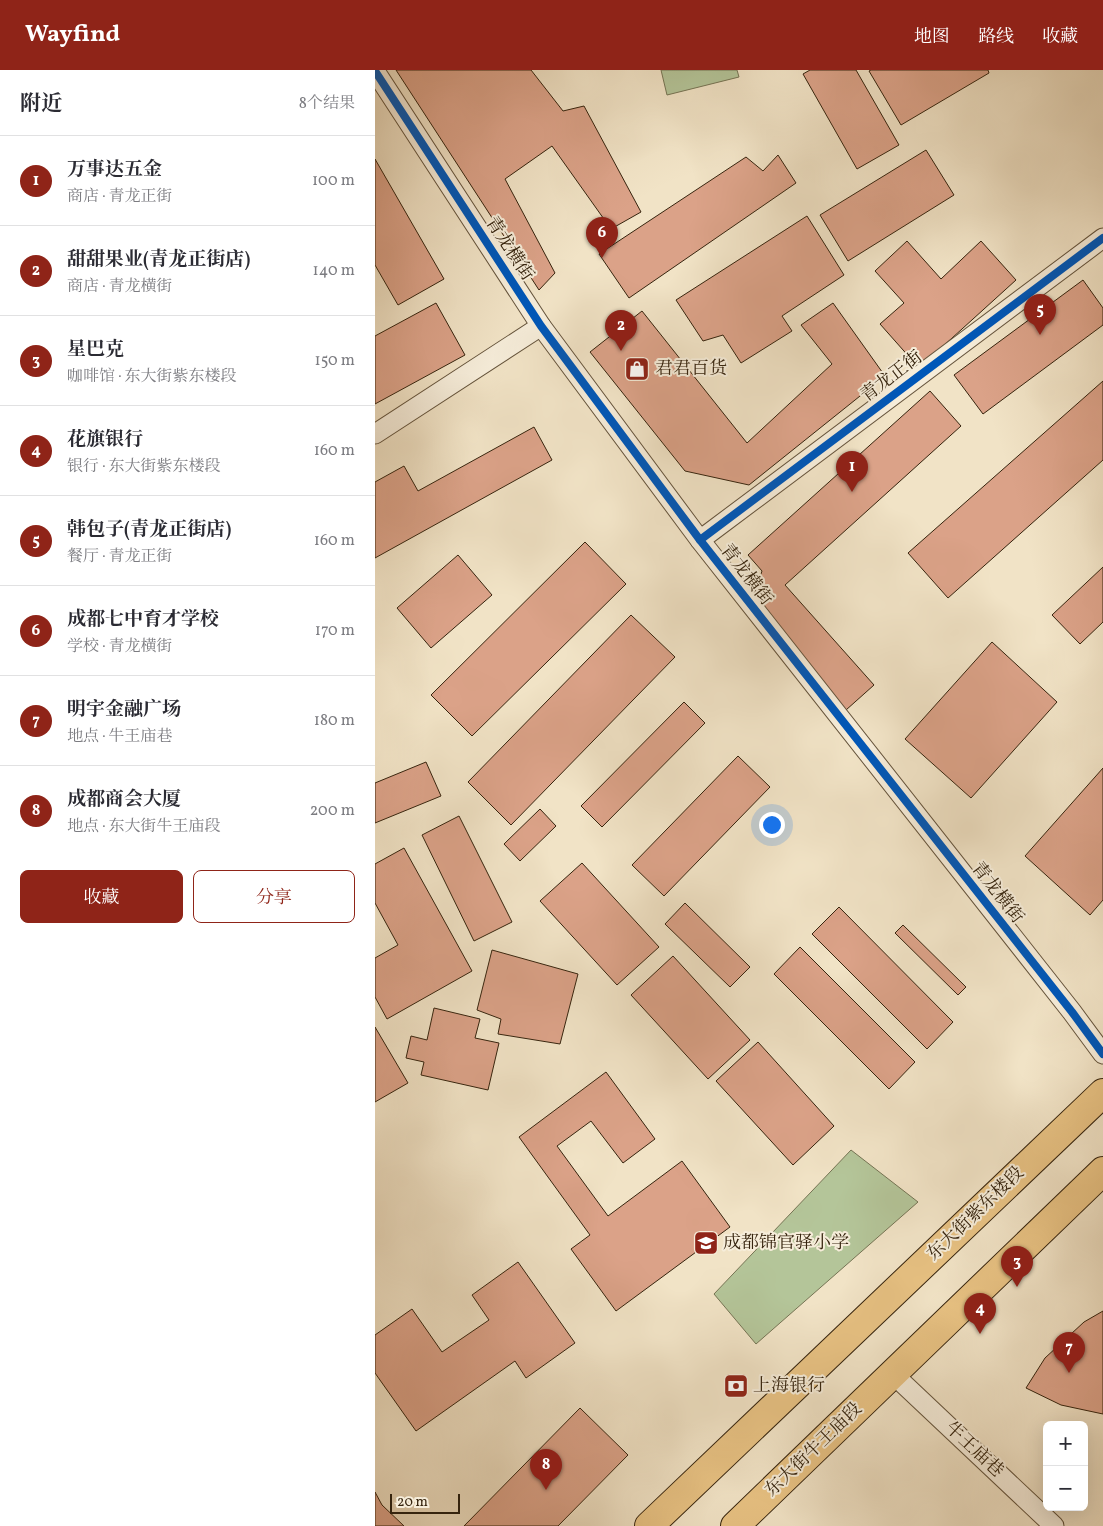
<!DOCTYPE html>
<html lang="zh">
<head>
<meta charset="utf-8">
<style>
	body { margin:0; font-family:Vollkorn,"Noto Serif SC",serif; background:#f2f2f3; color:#2b2b33 }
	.controls { position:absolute; right:15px; bottom:15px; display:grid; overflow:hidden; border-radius:8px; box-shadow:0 5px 20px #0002 }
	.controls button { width:45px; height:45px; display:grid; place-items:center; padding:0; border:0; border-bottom:1px solid #e1e1e2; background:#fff; color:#2b2b33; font:25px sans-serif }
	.scale { position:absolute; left:15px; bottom:12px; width:70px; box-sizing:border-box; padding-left:5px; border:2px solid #36240e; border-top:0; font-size:14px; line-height:18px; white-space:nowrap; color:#36240e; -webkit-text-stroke:4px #f6edda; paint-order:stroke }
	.you { position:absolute; left:396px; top:754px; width:18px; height:18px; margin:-12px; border:4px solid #fff; border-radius:50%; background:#1a73e8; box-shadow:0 0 0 8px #1a73e833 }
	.badge { display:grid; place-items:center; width:32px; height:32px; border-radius:50%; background:#8f2418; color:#fff; font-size:16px; font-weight:700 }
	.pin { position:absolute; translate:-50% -41px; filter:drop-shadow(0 1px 2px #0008) }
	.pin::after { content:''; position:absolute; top:26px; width:18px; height:15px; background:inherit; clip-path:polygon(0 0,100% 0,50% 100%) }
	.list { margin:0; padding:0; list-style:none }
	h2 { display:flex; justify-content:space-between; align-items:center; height:65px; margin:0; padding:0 20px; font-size:21px }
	h2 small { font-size:16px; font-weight:400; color:#7c7c81 }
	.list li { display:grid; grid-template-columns:32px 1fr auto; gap:15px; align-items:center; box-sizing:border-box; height:90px; padding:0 20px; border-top:1px solid #e1e1e2 }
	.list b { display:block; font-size:19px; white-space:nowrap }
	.list p { margin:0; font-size:16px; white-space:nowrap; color:#7c7c81 }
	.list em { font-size:16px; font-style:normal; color:#7c7c81 }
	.actions { display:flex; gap:10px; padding:15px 20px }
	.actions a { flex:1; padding:11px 0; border:1px solid #8f2418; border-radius:8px; text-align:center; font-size:18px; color:#8f2418 }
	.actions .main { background:#8f2418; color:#fff }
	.map { position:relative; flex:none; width:728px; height:1456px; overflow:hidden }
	header { display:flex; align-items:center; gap:30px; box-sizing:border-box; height:70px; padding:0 25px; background:#8f2418; color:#fff }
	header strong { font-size:24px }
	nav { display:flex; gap:28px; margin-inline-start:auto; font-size:18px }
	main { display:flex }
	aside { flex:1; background:#fff }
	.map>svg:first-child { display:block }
</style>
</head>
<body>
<header>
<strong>Wayfind</strong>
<nav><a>地图</a><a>路线</a><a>收藏</a></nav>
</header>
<main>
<aside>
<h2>附近<small>8个结果</small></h2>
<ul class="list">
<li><span class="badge">1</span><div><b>万事达五金</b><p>商店 · 青龙正街</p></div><em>100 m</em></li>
<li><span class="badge">2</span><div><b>甜甜果业(青龙正街店)</b><p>商店 · 青龙横街</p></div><em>140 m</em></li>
<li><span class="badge">3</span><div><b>星巴克</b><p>咖啡馆 · 东大街紫东楼段</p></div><em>150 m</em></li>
<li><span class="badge">4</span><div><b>花旗银行</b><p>银行 · 东大街紫东楼段</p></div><em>160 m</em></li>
<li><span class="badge">5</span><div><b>韩包子(青龙正街店)</b><p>餐厅 · 青龙正街</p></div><em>160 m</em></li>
<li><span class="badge">6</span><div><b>成都七中育才学校</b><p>学校 · 青龙横街</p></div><em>170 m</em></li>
<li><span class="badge">7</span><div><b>明宇金融广场</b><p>地点 · 牛王庙巷</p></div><em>180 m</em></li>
<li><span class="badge">8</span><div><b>成都商会大厦</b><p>地点 · 东大街牛王庙段</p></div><em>200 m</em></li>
</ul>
<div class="actions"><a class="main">收藏</a><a>分享</a></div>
</aside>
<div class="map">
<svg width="728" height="1456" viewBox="0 0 728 1456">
	<rect width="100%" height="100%" fill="#f1e3c6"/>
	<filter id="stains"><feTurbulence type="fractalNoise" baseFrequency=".004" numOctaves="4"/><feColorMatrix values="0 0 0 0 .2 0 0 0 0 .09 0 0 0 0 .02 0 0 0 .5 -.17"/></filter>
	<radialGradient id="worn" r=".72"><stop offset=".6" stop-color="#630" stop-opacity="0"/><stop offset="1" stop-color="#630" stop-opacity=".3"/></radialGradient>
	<!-- green -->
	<g fill="#b4c599" stroke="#757454">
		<path d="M286,0H362L364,7L292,25Z"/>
		<path d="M476,1080L543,1132L381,1274L339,1224Z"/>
	</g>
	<!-- building -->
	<g fill="#dba288" stroke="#36240e">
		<path d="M21,0H156L188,41L209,36L266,142L236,159L177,76L130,109L180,203L164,220Z"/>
		<path d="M435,0H481L524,75L482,99L428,4Z"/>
		<path d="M496,0H613L614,3L526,55L494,1Z"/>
		<path d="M551,80L579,125L473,191L445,145Z"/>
		<path d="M403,85L421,113L254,228L224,184L371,87L388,101Z"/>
		<path d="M0,89L69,209L23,235L0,195Z"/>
		<path d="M432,146L469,205L407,246L417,261L366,293L348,265L328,271L301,230Z"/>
		<path d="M532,171L566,209L606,171L641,210L544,298L505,254L529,233L500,201Z"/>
		<path d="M708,210L728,238V255L608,344L579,305Z"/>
		<path d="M61,233L90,285L0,334V266Z"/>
		<path d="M458,233L510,306L374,415L310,401L215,282L267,241L372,373L457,294L426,255Z"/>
		<path d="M728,311V390L573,528L533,483Z"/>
		<path d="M555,321L586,356L410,515L499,615L471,640L376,534L387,501L373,485Z"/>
		<path d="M159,357L177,390L0,488V412L29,396L43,421Z"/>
		<path d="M210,472L251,514L97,666L56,625Z"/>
		<path d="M83,485L117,525L56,578L22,538Z"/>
		<path d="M728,497V552L705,574L677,545Z"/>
		<path d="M256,545L300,587L136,755L93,712Z"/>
		<path d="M617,572L682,632L596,728L530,669Z"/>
		<path d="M309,632L330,653L227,757L206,736Z"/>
		<path d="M363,686L395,717L289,826L257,795Z"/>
		<path d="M51,692L66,726L0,753V713Z"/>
		<path d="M728,698V830L715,845L650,786Z"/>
		<path d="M165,739L181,756L145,791L129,774Z"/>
		<path d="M84,746L137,852L99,871L47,765Z"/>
		<path d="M29,778L97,901L12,949L0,927V888L23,875L0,833V794Z"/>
		<path d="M207,793L284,877L242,915L165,831Z"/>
		<path d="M310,833L375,897L355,917L290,854Z"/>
		<path d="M464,837L578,952L552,979L437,864Z"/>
		<path d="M528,855L591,917L583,925L520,863Z"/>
		<path d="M425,877L540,992L514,1019L399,904Z"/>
		<path d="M117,880L203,904L185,974L123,964L126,949L102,940Z"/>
		<path d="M298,886L375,970L333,1009L256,925Z"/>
		<path d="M59,938L105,949L100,968L124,973L113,1020L46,1005L49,992L31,988L36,966L52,970Z"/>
		<path d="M0,957L33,1013L0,1032Z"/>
		<path d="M383,972L459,1056L418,1095L341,1011Z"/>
		<path d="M231,1002L280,1069L248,1093L216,1051L182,1076L233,1146L307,1091L355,1157L241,1241L196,1179L215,1165L144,1067Z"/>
		<path d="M143,1192L200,1273L151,1308L140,1291L41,1361L0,1303V1265L37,1239L67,1282L114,1250L97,1225Z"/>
		<path d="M728,1241V1344L686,1335L651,1318L670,1288L709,1252Z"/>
		<path d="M205,1338L253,1385L183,1456H89Z"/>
		<path d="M0,1422L7,1435L29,1456H0Z"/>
	</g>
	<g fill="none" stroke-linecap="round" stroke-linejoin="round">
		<defs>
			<g id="minor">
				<path d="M0,1L166,256L325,470L697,942L728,984"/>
				<path d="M0,364L166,256"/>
				<path d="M325,470L728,168"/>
				<path d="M518,1304L679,1456"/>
			</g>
			<g id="primary">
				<path d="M274,1456L728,1023"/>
				<path d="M360,1456L728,1101"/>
			</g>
		</defs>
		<!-- minor casing -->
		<use href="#minor" stroke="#65543c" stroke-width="21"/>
		<!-- primary casing -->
		<use href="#primary" stroke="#36240e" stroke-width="30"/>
		<!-- minor -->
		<use href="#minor" stroke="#f6edda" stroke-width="19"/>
		<!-- primary -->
		<use href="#primary" stroke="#e8c283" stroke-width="28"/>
		<defs>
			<g id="cycleway">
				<path d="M0,1L166,256L325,470L697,942L728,984"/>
				<path d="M325,470L728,168"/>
			</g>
		</defs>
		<!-- cycleway casing -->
		<use href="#cycleway" stroke="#f6edda" stroke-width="11"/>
		<!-- cycleway -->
		<use href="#cycleway" stroke="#0057b8" stroke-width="8"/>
	</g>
	<!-- icons -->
	<defs>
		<symbol id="shop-square" viewBox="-11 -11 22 22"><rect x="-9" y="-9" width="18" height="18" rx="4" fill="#8f2418" stroke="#f6edda"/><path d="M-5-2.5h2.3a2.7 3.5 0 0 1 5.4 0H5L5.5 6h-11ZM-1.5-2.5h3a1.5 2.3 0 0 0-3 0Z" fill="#fff"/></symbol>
		<symbol id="school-square" viewBox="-11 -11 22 22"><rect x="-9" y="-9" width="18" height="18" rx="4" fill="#8f2418" stroke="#f6edda"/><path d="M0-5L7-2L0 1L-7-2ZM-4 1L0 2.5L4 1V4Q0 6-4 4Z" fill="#fff"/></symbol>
		<symbol id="bank-square" viewBox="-11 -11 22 22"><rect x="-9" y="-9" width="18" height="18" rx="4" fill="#8f2418" stroke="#f6edda"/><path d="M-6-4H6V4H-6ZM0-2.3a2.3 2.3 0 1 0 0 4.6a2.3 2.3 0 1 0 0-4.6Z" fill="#fff"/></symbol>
	</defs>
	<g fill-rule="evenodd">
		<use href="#shop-square" x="248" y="285" width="28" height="28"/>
		<use href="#school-square" x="317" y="1159" width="28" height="28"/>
		<use href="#bank-square" x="347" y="1302" width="28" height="28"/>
	</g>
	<g text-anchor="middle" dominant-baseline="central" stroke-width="4" stroke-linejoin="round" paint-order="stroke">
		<!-- street labels -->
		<g font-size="18" fill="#36240e" stroke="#f6edda">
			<text transform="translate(134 179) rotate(57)">青龙横街</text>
			<text transform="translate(517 307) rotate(-37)">青龙正街</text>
			<text transform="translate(371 505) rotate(52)">青龙横街</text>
			<text transform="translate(622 823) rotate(52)">青龙横街</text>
			<text transform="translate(601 1144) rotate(-44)">东大街紫东楼段</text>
			<text transform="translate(439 1380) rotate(-44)">东大街牛王庙段</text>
			<text transform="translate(599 1380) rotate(43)">牛王庙巷</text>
		</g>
		<!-- poi labels -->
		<g font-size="18" fill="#36240e" stroke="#f6edda" text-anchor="start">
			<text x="280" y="299">君君百货</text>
			<text x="348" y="1173">成都锦官驿小学</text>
			<text x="378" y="1316">上海银行</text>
		</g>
	</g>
	<rect width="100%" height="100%" filter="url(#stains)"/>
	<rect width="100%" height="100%" fill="url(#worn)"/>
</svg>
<div class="controls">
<button>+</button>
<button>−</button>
</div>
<div class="scale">20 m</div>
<div class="you"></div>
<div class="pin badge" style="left:477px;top:422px">1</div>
<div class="pin badge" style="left:246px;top:281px">2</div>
<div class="pin badge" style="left:642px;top:1217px">3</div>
<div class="pin badge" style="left:605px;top:1264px">4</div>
<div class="pin badge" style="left:665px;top:265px">5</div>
<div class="pin badge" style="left:227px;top:188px">6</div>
<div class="pin badge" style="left:694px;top:1303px">7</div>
<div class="pin badge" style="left:171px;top:1420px">8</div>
</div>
</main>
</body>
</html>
